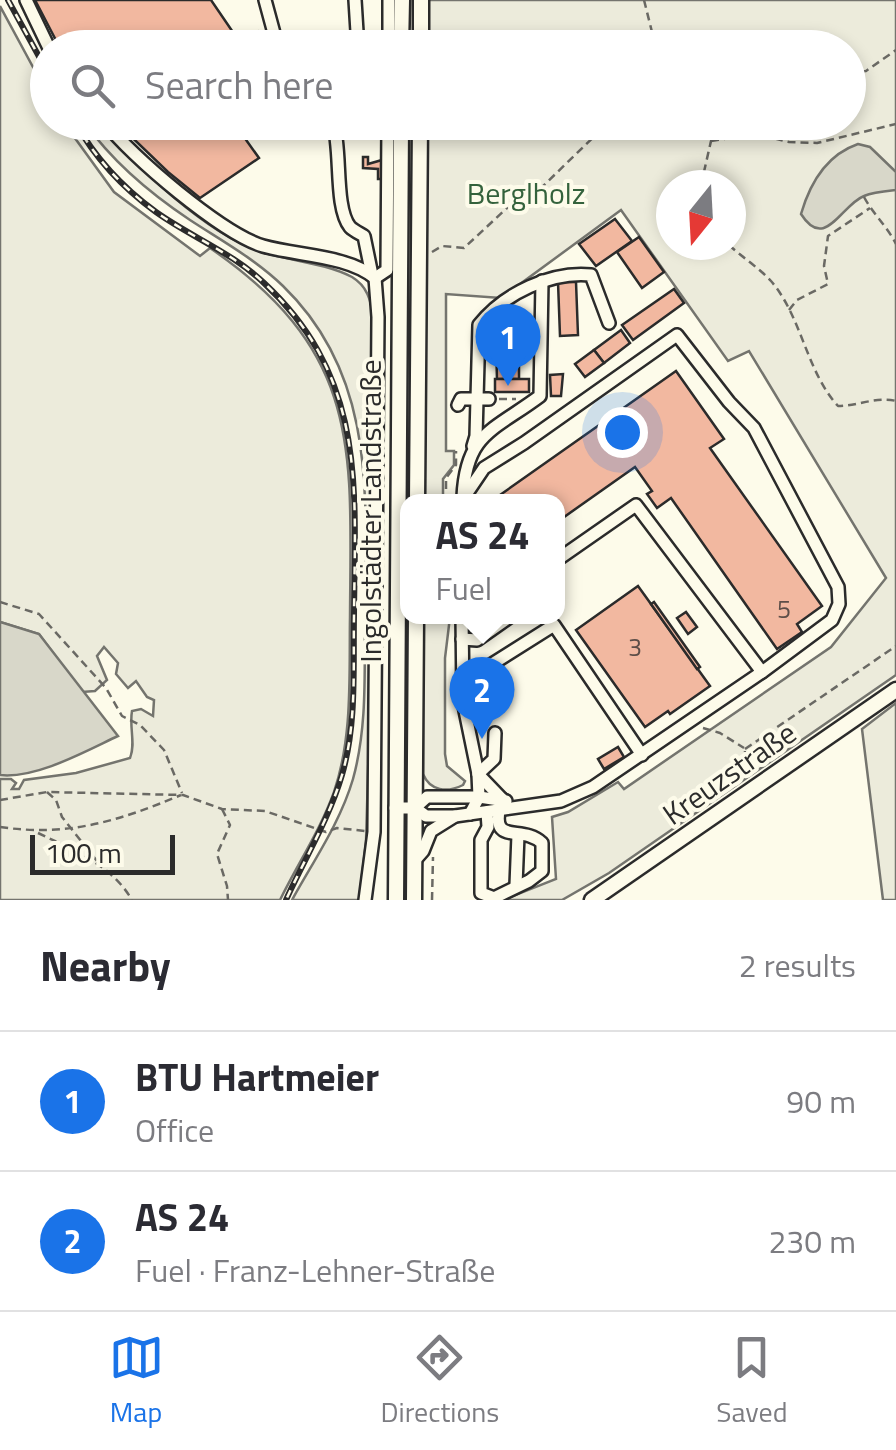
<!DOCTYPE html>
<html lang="en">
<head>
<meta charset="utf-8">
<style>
	body { margin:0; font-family:"Titillium Web",sans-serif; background:#f2f2f3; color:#2b2b33 }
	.compass { position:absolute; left:656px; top:170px; width:90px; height:90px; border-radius:50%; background:#fff; box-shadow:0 5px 15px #0003; rotate:198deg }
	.scale { position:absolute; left:30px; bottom:25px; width:145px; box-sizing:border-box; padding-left:10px; border:5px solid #2b2b2b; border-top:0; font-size:28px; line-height:35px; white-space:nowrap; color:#2b2b2b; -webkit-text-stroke:8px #fdfbea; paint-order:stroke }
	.you { position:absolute; left:622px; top:432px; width:35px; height:35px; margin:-25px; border:8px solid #fff; border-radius:50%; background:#1a73e8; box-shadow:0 0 0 15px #1a73e833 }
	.badge { display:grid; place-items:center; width:65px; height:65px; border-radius:50%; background:#1a73e8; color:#fff; font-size:32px; font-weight:700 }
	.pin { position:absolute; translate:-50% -82px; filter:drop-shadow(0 2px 5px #0008) }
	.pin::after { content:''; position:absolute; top:52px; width:35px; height:30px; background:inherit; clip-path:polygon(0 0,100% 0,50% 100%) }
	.popup { position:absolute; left:400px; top:494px; width:165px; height:130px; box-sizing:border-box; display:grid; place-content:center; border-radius:20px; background:#fff; filter:drop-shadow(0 2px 8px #0005); font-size:32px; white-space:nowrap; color:#7c7c81 }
	.popup b { font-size:38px; color:#2b2b33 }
	.popup::after { content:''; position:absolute; left:50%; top:100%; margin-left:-20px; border:20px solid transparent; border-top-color:#fff }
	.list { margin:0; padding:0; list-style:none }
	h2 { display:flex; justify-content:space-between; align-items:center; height:130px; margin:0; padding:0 40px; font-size:42px }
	h2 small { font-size:32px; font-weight:400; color:#7c7c81 }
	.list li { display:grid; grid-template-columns:65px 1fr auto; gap:30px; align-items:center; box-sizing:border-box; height:140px; padding:0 40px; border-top:2px solid #e1e1e2 }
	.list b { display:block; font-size:38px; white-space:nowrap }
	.list p { margin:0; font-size:32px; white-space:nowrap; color:#7c7c81 }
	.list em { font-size:32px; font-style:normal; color:#7c7c81 }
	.icon { flex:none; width:55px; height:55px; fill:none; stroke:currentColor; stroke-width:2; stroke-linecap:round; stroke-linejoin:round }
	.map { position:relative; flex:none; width:896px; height:900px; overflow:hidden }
	.search { position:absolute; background:#fff; box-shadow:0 5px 15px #0003; left:30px; right:30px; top:30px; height:110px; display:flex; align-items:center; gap:25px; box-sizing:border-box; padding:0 35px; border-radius:55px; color:#7c7c81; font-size:38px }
	.sheet { height:410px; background:#fff }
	nav { display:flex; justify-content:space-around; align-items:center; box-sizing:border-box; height:140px; border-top:2px solid #e1e1e2; background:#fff; font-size:28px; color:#7c7c81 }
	nav a { display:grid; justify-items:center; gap:5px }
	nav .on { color:#1a73e8 }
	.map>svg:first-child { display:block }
</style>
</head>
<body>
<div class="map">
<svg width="896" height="900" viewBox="0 0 896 900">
	<rect width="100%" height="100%" fill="#fdfbea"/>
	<!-- green -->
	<g fill="#ecebdb" stroke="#74746e" stroke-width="2.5" fill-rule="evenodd">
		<path d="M427,0H896V675L609,873L562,900H503L556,879L552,817L568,812L618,782L624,789L831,647L886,578L749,351L728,361L621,210L501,298L446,294V451H454V465L443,479V501L424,502L426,123L848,122V48L427,47ZM671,185H731V245H671Z"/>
		<path d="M0,6L47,93L48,122L64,123L114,192L200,256L210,248C363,353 351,450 350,617C349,675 353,736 334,792C320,831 298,863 280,900H0V779H11L16,783L12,789H19L24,780L76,773L130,758C136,744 129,727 132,711L141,709L153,716L154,700L147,697L136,681L128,688L116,674L118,663L104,647L97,656L107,680L95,691L82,692L39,634L0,622Z"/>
		<path d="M85,123H99C137,167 206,234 262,252C291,261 325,263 352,277C367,286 371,300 373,316L370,704L366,842L359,900H292C314,860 340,823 353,779C368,725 364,668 365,613C366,494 376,376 283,286C255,259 222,241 190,220C151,194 112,161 85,123Z"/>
		<path d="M406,123H414L412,501L407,502V616L411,617L409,793L407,635L403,604Z"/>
		<path d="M423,617H450L445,658V754L447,766L465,781L463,785C447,793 430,791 423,774Z"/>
		<path d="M896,703V900H883L862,729Z"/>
	</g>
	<!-- water -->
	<g fill="#d8d7c9" stroke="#74746e" stroke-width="2.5">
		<path d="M858,144L870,147L896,172V190C886,191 873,192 864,196C841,205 825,252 801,214C810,183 826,155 858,144Z"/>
		<path d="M0,622L39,634L118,736C86,751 36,779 0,775Z"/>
	</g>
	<!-- building -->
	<g fill="#f2b8a0" stroke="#2b2b2b" stroke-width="2.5">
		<path d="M35,0H211L241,44L258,32L260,48H60Z"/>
		<path d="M116,122H265L244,137L259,158L200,198L168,172Z"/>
		<path d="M363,157H368V164L382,160V179H378V169L363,168Z"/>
		<path d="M615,219L632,241L596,266L579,244Z"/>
		<path d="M639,237L664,272L642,288L617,252Z"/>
		<path d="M558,282H576L578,335L560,336Z"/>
		<path d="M674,289L684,303L633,340L622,325Z"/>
		<path d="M526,320V344H496V321Z"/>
		<path d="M621,330L630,343L604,363L594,350Z"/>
		<path d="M496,344H519V379H497Z"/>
		<path d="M594,350L604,363L585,377L575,364Z"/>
		<path d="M676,371L724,439L710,448L822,606L797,624L802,632L777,649L671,498L657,508L647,494L652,491L635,467L557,522V502H490Z"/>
		<path d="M563,374L561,396H551L550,375Z"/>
		<rect x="495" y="379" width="34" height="13"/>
		<path d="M638,586L710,686L670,714L668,711L645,727L576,630Z"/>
		<path d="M654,602L700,667L697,669L651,604Z"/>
		<path d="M686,612L697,627L688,634L677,618Z"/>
		<path d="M618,747L624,757L604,769L598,759Z"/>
	</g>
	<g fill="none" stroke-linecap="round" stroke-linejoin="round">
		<defs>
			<g id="minor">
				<path d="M26,0L49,48"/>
				<path d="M265,0L278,48"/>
				<path d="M355,0L358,48"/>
				<path d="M389,48V0"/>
				<path d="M105,122C130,156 223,234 263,246C298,256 347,255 375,278"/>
				<path d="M333,122C342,150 334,207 350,227C354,231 359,233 364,236L372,275"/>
				<path d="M375,278L387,270L388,122"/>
				<path d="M458,405L461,399H489"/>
				<path d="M473,446L476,436L479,325C504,293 552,271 591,275L609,323"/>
				<path d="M463,497C466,433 493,431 540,396L542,281"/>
				<path d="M463,499L484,468L524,443L677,335L729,402L754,428L838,587L839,604L832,620L762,672"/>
				<path d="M462,616L463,701L478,774L479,797L470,814"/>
				<path d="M462,639L477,640L511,616"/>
				<path d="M462,683L554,625L642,755"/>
				<path d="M462,683L482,689L490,712"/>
				<path d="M478,774L494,759L495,733"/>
				<path d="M478,774L502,799"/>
				<path d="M395,808H415L426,816H455L561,801L593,787L762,672L636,505L557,560"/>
				<path d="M415,808L427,797H479L506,801"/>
				<path d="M487,812L488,827L481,840V893L494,898L529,881L542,871V843C521,823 487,849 502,799"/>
				<path d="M415,860L423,851L431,831L455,816"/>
				<path d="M516,885L518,835"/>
				<path d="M365,900L374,832L378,317L375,278"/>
			</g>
			<g id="major">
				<path d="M401,48L402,0"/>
				<path d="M421,48V0"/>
				<path d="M417,502L420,122"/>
				<path d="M396,900L401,122"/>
				<path d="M414,900L416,616"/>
				<path d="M592,900L896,690"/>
			</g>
		</defs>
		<!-- minor casing -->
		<use href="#minor" stroke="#2b2b2b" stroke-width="16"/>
		<!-- major casing -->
		<use href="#major" stroke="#2b2b2b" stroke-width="19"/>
		<!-- path -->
		<g stroke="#6a6964" stroke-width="2.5" stroke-dasharray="8 5" stroke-linecap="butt">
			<path d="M644,0L656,48"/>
			<path d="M848,73L866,71L896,50"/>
			<path d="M711,141L757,134L789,142L817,143L896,124"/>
			<path d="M701,185L711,141L720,122"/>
			<path d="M864,197C873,214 887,226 896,244"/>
			<path d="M729,245C742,257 759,268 771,281C802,317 806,371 838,406C858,406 877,396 896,401"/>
			<path d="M432,252L442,246L464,248L507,208L540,189L609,122"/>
			<path d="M789,310L797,300L828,284L824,266L828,236L870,208"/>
			<path d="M499,399H516"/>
			<path d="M446,502V478L456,465V451"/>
			<path d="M0,602L39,614L106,688L122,716L140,725L164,750L182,793"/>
			<path d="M703,728L720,733L744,748"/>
			<path d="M745,749L896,646"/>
			<path d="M745,765V751"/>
			<path d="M47,792L56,800L62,817L97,861"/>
			<path d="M0,800L47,792L183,795L222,809L265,811L326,832L337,828L365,831"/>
			<path d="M222,809L230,825L217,854L227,886L228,900"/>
			<path d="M0,827C68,837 119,821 181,795"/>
			<path d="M38,833C73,850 111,864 132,900"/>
			<path d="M432,900L433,857"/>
		</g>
		<!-- minor -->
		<use href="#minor" stroke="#fdfbea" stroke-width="11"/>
		<!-- major -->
		<use href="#major" stroke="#fdfbea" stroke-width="14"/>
		<defs>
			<g id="rail">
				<path d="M8,0L48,73"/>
				<path d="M75,122C95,158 123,188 156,212C191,237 233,253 264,283C367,379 355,488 354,616C353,669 357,723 342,775C329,819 305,858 286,900"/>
			</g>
		</defs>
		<!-- rail casing -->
		<use href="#rail" stroke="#2b2b2b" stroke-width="6"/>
		<!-- rail -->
		<use href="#rail" stroke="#fdfbea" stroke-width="2.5" stroke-dasharray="8" stroke-linecap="butt"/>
	</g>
	<g text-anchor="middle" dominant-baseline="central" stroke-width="8" stroke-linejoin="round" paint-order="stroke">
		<!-- number labels -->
		<g font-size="25" fill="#5d4e48">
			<text x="784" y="609">5</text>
			<text x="635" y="647">3</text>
		</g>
		<!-- park labels -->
		<g font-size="30" fill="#34623c" stroke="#fdfbea">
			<text x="526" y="193">Berglholz</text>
		</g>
		<!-- street labels -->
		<g font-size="30" fill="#2b2b2b" stroke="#fdfbea">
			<text transform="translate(370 511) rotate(-90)">Ingolstädter Landstraße</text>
			<text transform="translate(729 773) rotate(-35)">Kreuzstraße</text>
		</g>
	</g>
</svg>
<svg class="compass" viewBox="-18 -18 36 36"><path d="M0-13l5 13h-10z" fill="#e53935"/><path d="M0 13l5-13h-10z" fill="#7c7c81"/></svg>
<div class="scale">100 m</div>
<div class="you"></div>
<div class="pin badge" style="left:508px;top:386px">1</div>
<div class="pin badge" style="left:482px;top:739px">2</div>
<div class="popup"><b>AS 24</b>Fuel</div>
<div class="search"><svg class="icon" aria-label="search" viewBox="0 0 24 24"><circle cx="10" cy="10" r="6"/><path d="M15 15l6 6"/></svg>Search here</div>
</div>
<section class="sheet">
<h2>Nearby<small>2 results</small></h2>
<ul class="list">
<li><span class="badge">1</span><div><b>BTU Hartmeier</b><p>Office</p></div><em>90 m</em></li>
<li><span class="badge">2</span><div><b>AS 24</b><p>Fuel · Franz-Lehner-Straße</p></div><em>230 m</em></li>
</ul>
</section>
<nav>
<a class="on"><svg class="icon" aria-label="map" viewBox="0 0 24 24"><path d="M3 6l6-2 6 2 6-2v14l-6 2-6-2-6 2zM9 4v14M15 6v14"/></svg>Map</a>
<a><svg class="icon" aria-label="directions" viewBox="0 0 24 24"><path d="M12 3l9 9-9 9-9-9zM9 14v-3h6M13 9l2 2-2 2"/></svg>Directions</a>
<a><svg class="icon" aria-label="saved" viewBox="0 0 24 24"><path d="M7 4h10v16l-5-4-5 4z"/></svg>Saved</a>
</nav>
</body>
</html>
